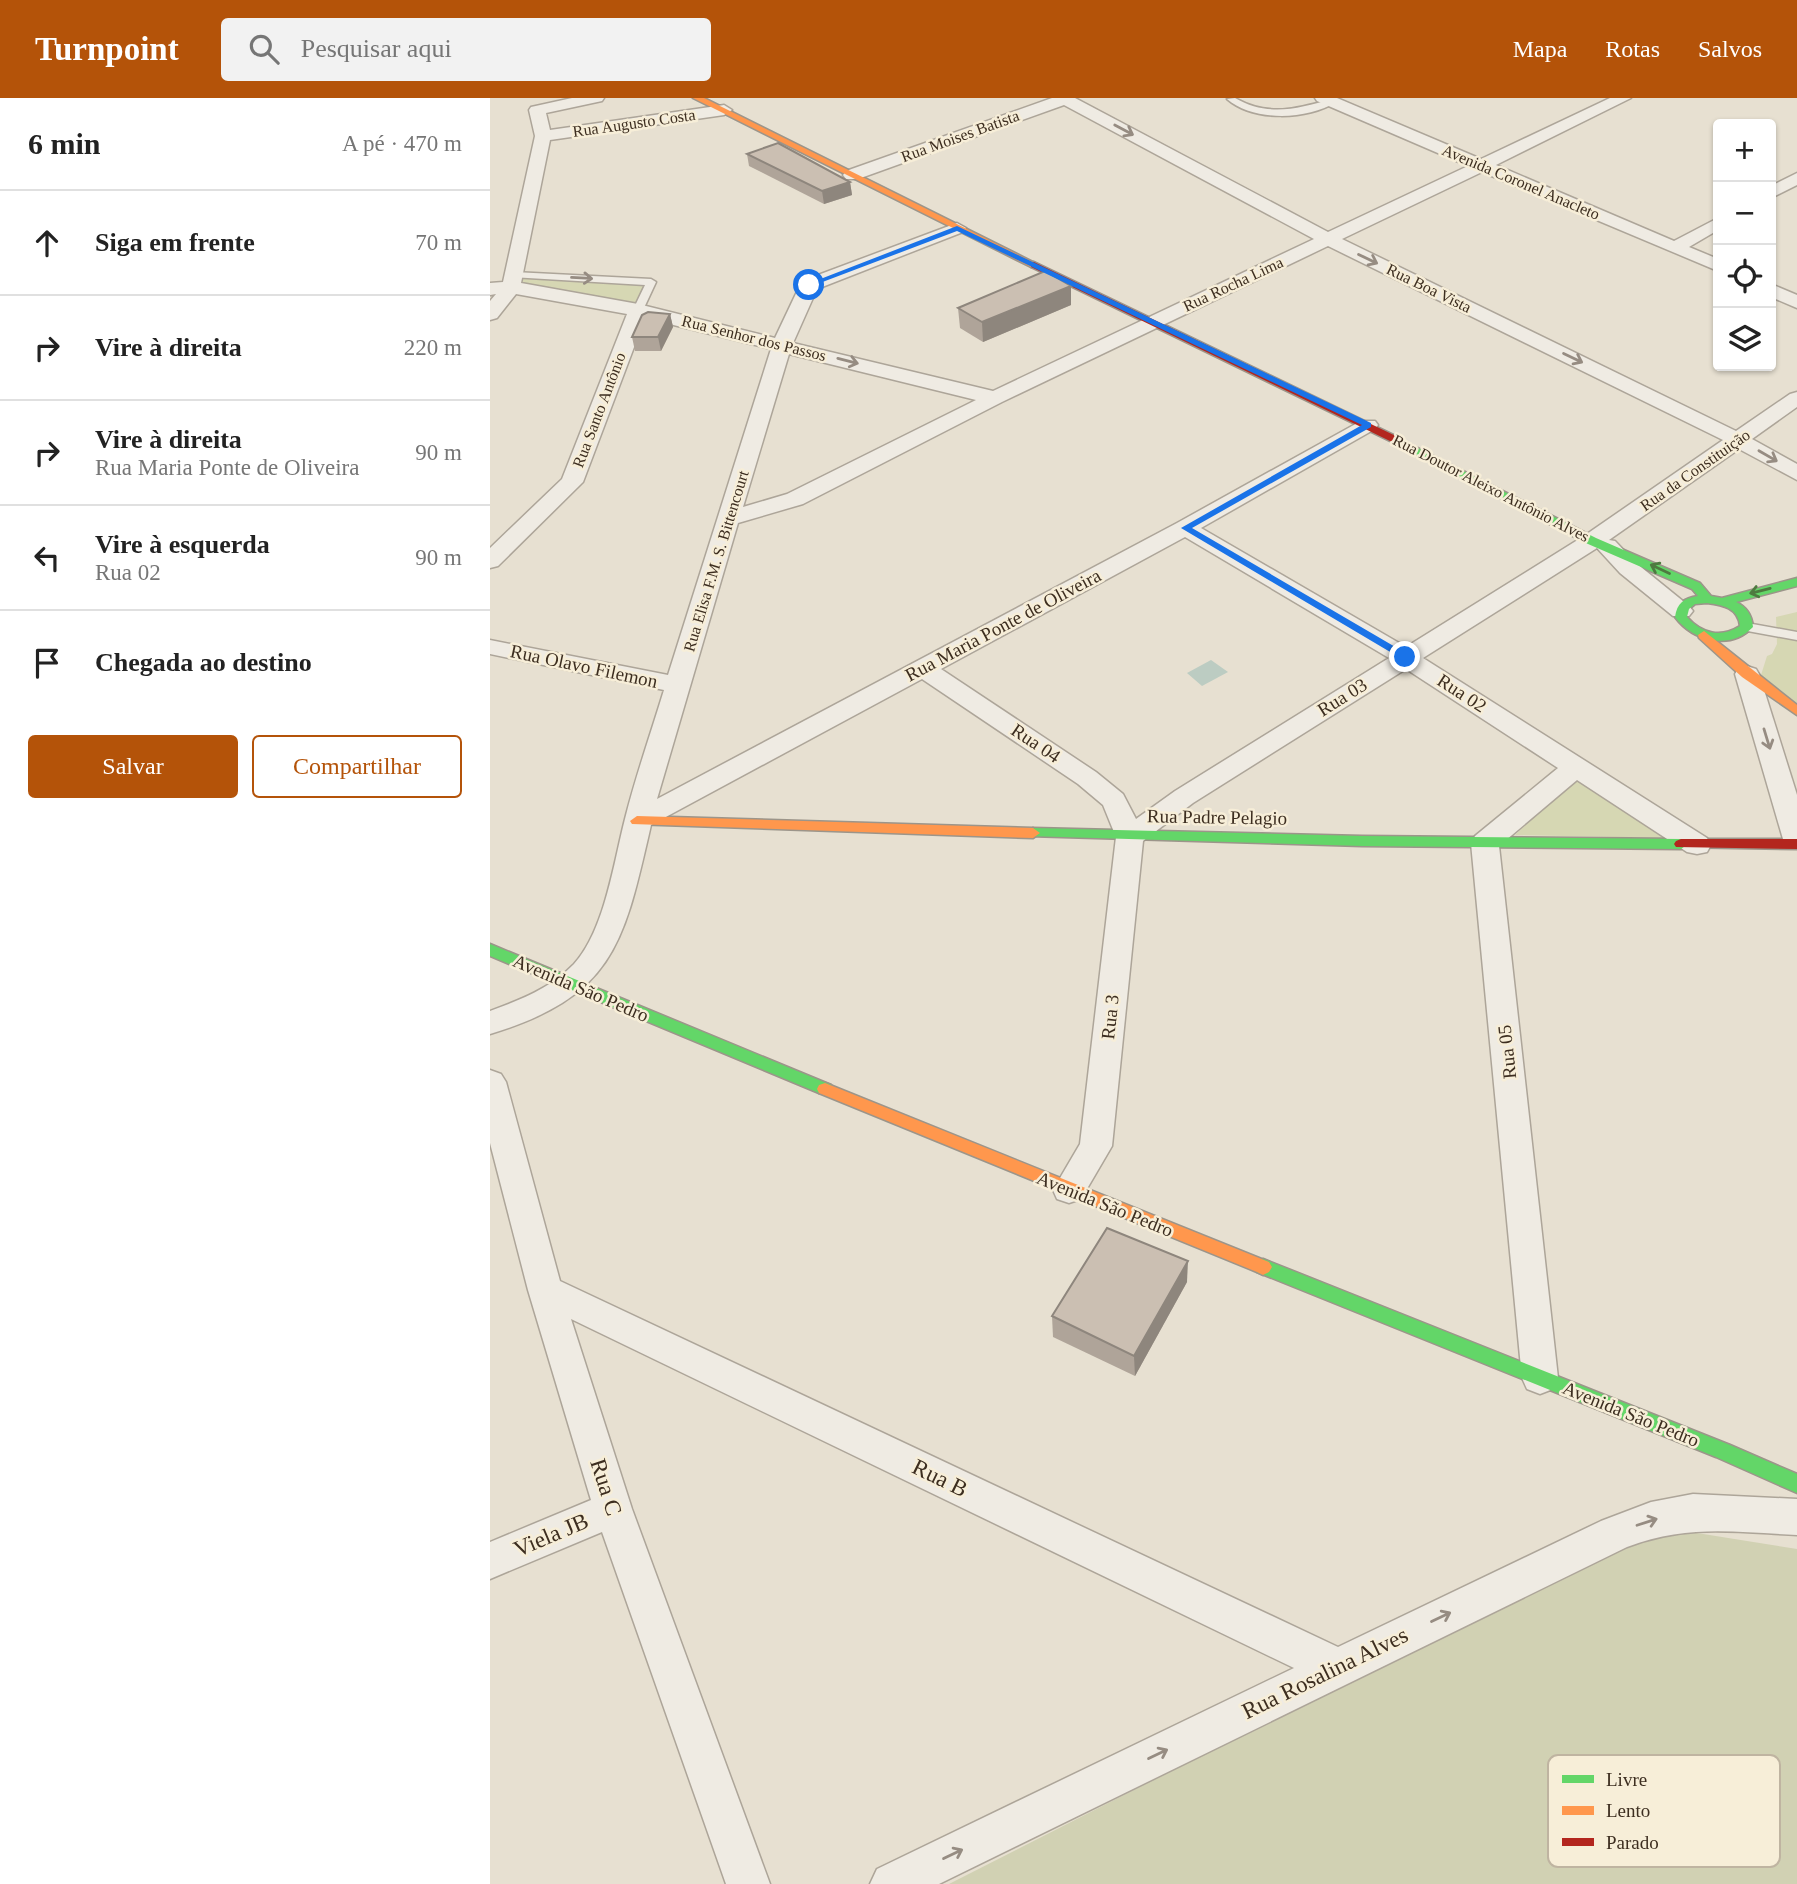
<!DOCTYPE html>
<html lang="pt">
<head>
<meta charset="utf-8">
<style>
	body { margin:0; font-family:"Times New Roman",serif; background:#f2f2f2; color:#222 }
	.controls { position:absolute; right:21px; top:21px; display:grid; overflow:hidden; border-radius:7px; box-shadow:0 2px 5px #0004 }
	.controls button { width:63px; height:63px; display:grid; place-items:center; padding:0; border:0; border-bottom:2px solid #e0e0e0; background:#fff; color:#222; font:35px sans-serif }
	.stop { position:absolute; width:21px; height:21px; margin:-16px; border:5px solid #1a73e8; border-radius:50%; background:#fff }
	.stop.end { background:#1a73e8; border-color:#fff; box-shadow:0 2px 7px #0008 }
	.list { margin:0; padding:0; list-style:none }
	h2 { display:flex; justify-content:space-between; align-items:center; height:91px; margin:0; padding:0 28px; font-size:30px }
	h2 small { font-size:23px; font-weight:400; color:#767676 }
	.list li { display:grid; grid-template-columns:46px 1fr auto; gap:21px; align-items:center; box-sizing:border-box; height:105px; padding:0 28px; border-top:2px solid #e0e0e0 }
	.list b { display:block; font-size:26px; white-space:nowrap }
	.list p { margin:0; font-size:23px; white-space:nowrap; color:#767676 }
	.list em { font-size:23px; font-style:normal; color:#767676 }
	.actions { display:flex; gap:14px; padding:21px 28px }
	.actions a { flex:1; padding:16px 0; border:2px solid #b45309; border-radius:7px; text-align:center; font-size:24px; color:#b45309 }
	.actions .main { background:#b45309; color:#fff }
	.icon { flex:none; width:38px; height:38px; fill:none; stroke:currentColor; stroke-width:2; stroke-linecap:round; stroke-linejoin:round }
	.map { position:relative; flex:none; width:1307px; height:1786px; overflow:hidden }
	header { display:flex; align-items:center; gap:42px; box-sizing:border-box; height:98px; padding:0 35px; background:#b45309; color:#fff }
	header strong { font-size:33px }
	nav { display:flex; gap:38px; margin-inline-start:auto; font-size:24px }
	.search { width:490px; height:63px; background:#f2f2f2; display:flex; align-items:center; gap:18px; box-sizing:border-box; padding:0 24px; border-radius:7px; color:#767676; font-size:26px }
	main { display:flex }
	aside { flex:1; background:#fff }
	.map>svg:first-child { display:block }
</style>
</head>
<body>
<header>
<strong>Turnpoint</strong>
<div class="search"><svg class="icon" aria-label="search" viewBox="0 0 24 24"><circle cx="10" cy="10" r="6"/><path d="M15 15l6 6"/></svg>Pesquisar aqui</div>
<nav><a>Mapa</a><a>Rotas</a><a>Salvos</a></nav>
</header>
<main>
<aside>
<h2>6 min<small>A pé · 470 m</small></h2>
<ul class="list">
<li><svg class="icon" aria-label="ahead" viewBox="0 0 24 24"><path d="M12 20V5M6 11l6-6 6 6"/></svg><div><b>Siga em frente</b></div><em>70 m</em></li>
<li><svg class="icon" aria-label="right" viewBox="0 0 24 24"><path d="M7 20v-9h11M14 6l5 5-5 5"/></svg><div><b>Vire à direita</b></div><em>220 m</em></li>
<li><svg class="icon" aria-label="right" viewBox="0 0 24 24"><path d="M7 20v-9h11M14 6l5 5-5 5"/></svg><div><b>Vire à direita</b><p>Rua Maria Ponte de Oliveira</p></div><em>90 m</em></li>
<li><svg class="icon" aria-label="left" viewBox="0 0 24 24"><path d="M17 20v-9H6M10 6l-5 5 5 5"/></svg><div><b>Vire à esquerda</b><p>Rua 02</p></div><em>90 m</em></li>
<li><svg class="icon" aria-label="arrive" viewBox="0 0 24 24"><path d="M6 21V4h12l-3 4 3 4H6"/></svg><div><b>Chegada ao destino</b></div></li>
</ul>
<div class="actions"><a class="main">Salvar</a><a>Compartilhar</a></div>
</aside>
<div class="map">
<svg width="1307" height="1786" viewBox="0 0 1307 1786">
	<rect width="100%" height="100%" fill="#e7e0d1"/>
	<!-- green -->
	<g fill="#d6d7b3">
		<path d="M25,177L158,185L147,210L23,187Z"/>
		<path d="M1307,514V605L1271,577L1277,558L1282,556L1287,546L1286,519Z"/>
		<path d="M1085,681L1179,740L1025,737Z"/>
	</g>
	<!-- cemetery -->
	<path fill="#d1d1b3" d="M1163,1428L1307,1451V1786H459Z"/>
	<!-- water -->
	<path fill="#bcccc2" d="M721,562L738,574L712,588L697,575Z"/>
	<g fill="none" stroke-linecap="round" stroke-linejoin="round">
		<defs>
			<g id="lane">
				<path d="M745,0C778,19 807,11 842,1L846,4C817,22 764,24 737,1Z"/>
				<path d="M24,174L161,181L166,184L153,212L148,215L143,212L155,187L21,179V175Z"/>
				<path d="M1257,525L1307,534V542L1252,532V526Z"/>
			</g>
			<g id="street">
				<path d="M82,0H114L112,3L56,15L60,32L234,7L242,12L234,17L60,42L31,185L148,206L285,240L312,183L467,125L476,130L473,134L327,191L303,245L503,293L824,141L574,7L368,81H356L353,77L356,73L562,0H585L838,134L978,68L827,3L825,0H847L991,61L1120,0H1141L1006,67L1184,143L1228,120V132L1199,149L1228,161V173L992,74L852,141L1246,333L1300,296L1307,294V309L1262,341L1307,366V382L1249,351L1119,442L1125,443L1146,465L1199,508L1203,513L1199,518H1183L1130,475L1107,450L933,560L1217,740L1221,747L1217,754L1207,756L1197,754L1087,682L1009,748L1068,1280L1063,1291L1050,1296L1037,1291L1032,1280L981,745L985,738L1068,670L916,571L703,705L653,743L622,1048L591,1101L579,1105L567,1101L563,1092L590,1046L626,739L613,707L588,686L432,581L161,727C134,844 125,898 0,936V913C30,902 61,890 84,866C115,832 124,763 135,721C146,677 161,635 174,592L0,556V542L178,577L281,251L155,220L93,384L8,468L0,470V450L72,381L137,216L26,196L7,220L0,222V203L6,196L0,197V185L13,184L45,38L39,12L41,9ZM838,148L1233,342L1094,438L916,549L711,430L885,331L888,327L885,323H871L687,425L167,701L248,425L313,406L512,304ZM299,256L486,302L297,396L253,409ZM695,439L899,560L685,693L646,721L633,696L606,674L451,571Z"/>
				<path d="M1307,75V87L1281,100V88Z"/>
				<path d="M1281,186L1307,197V210L1281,199Z"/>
				<path d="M1257,568L1266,571L1269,576L1307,697V750L1297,748L1293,741L1245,576L1248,571Z"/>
				<path d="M0,972L11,976L16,984L70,1183L848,1549L1111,1423L1161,1404L1203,1396L1307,1401V1437C1244,1434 1198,1426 1137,1449L449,1786H380L387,1771L804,1570L81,1221L142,1411L280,1786H236L112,1434L0,1481V1444L101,1402L38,1192L0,1045Z"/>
			</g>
			<g id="fast">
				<path d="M906,339L1106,440L1210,485L1221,498L1232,500L1307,480V488L1246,504C1257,509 1262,517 1263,529C1240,553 1203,543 1185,519C1187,505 1194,500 1208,498L1202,491L1098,446L902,344V340ZM1217,505C1233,507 1248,510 1250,528C1231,540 1212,536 1197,519L1199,511L1205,506Z"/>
				<path d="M543,730L872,738L1191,741L1198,746L1191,751L872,748L538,738L536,735Z"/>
				<path d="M0,846L341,987L343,991L341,995H329L0,858Z"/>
				<path d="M773,1161L1240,1347L1307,1376V1395L1226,1359L767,1174L764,1169L767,1164Z"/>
			</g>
			<g id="slow">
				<path d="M203,0H214L549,167L541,169Z"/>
				<path d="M1214,533L1307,607V617L1252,579L1209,540L1208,537Z"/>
				<path d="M147,718L543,730L550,735L543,740L142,726L140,723Z"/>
				<path d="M335,985L779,1164L782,1169L779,1174L773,1177L767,1174L329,995L327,991L329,987Z"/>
			</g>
			<g id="jam">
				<path d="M544,164L910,340L912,342L902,344L541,169V165Z"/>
				<path d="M1191,741H1307V751L1186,749L1184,746L1186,743Z"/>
			</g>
		</defs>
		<!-- lane casing -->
		<use href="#lane" stroke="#ada599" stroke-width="3"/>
		<!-- street casing -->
		<use href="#street" stroke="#ada599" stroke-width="3"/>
		<!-- fast casing -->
		<use href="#fast" stroke="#9c958a" stroke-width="3"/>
		<!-- slow casing -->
		<use href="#slow" stroke="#9c958a" stroke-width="3"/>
		<!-- jam casing -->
		<use href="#jam" stroke="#9c958a" stroke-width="3"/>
		<!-- lane -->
		<use href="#lane" fill="#efebe3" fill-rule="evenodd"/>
		<!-- street -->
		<use href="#street" fill="#efebe3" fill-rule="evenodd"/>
		<!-- fast -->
		<use href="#fast" fill="#63d668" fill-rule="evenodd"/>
		<!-- slow -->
		<use href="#slow" fill="#ff974d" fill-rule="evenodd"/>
		<!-- jam -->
		<use href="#jam" fill="#b3261e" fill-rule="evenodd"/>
	</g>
	<!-- wall -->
	<g fill="#afa499">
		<path d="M257,56L360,84L362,97L334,106L259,68Z"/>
		<path d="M581,207L493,244L470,230L468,210Z"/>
		<path d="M180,216L183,229L171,253H145L142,239Z"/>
		<path d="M697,1184L645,1278L563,1239L562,1218Z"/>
	</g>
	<!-- shaded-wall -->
	<g fill="#8e867d">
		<path d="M360,84L362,97L334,106L332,93Z"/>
		<path d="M581,188V207L493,244L492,224Z"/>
		<path d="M180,216L183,229L171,253L168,239Z"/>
		<path d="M698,1163L697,1184L645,1278L644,1258Z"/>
	</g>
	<!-- building -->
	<g fill="#cbbfb2" stroke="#8e867d" stroke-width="2">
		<path d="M288,45L360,84L332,93L257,56Z"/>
		<path d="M555,173L581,188L492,224L468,210Z"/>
		<path d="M158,214L180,216L168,239H142L152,217Z"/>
		<path d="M617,1130L698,1163L644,1258L562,1218Z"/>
	</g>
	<!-- one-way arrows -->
	<defs><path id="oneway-shaft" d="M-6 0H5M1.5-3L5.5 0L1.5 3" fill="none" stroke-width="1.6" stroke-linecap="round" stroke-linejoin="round" transform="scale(1.75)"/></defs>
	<g stroke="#968c82">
		<use href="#oneway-shaft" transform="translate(634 32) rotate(28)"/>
		<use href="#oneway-shaft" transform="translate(878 161) rotate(26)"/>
		<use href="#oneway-shaft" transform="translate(92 180) rotate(3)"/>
		<use href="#oneway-shaft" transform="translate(1083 260) rotate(26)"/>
		<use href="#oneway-shaft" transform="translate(358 263) rotate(14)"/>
		<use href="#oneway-shaft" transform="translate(1278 358) rotate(30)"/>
		<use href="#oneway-shaft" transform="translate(1277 641) rotate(73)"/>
		<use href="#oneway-shaft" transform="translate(1157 1424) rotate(-18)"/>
		<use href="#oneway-shaft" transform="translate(951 1519) rotate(-25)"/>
		<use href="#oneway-shaft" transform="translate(668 1656) rotate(-26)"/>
		<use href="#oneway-shaft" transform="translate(463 1756) rotate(-26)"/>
	</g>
	<g stroke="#4e7a40">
		<use href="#oneway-shaft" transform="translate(1170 471) rotate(-155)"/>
		<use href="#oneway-shaft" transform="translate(1270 493) rotate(166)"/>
	</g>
	<!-- route -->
	<path fill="#1a73e8" d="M467,128L881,325V329L702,430L919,557V561H912L691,430L872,327L467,133L322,188L315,187Z"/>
	<g text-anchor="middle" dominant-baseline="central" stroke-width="5" stroke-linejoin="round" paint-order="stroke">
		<!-- far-street labels -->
		<g font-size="16" fill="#3d2e20" stroke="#f7eed8">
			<text transform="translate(144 25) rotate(-8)">Rua Augusto Costa</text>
			<text transform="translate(470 38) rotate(-20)">Rua Moises Batista</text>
			<text transform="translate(1031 84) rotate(23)">Avenida Coronel Anacleto</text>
			<text transform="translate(743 186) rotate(-25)">Rua Rocha Lima</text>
			<text transform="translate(939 190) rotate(26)">Rua Boa Vista</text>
			<text transform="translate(264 240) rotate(14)">Rua Senhor dos Passos</text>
			<text transform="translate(109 312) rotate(-69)">Rua Santo Antônio</text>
			<text transform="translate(1205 372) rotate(-35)">Rua da Constituição</text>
			<text transform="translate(1001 390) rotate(27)">Rua Doutor Aleixo Antônio Alves</text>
			<text transform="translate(226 463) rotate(-73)">Rua Elisa F.M. S. Bittencourt</text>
		</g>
		<!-- street labels -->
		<g font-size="19" fill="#3d2e20" stroke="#f7eed8">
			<text transform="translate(513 527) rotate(-28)">Rua Maria Ponte de Oliveira</text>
			<text transform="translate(94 568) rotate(12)">Rua Olavo Filemon</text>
			<text transform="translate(972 595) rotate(33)">Rua 02</text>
			<text transform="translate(852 599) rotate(-32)">Rua 03</text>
			<text transform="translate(546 645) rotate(34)">Rua 04</text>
			<text transform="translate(727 719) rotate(1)">Rua Padre Pelagio</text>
			<text transform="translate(91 890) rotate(23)">Avenida São Pedro</text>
			<text transform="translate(620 919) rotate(-84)">Rua 3</text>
			<text transform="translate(1017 954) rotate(-96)">Rua 05</text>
			<text transform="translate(615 1106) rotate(22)">Avenida São Pedro</text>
			<text transform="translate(1141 1316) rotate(22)">Avenida São Pedro</text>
		</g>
		<!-- near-street labels -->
		<g font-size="23" fill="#3d2e20" stroke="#f7eed8">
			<text transform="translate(450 1380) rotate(26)">Rua B</text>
			<text transform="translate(116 1389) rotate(72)">Rua C</text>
			<text transform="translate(61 1437) rotate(-23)">Viela JB</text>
			<text transform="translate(835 1575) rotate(-26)">Rua Rosalina Alves</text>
		</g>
	</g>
	<!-- legend -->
	<rect x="1058" y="1657" width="232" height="112" rx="10" fill="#f7eed8" stroke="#bfb4a1" stroke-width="2"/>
	<rect x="1072" y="1677" width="32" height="8" fill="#63d668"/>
	<rect x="1072" y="1708" width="32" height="9" fill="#ff974d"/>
	<rect x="1072" y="1740" width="32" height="8" fill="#b3261e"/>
	<g font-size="19" fill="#3d2e20">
		<text x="1116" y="1688">Livre</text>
		<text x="1116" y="1719">Lento</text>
		<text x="1116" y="1751">Parado</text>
	</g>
</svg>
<div class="controls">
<button>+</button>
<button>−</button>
<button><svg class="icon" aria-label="locate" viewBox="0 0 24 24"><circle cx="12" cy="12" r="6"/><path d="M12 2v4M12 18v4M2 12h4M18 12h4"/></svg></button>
<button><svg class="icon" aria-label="layers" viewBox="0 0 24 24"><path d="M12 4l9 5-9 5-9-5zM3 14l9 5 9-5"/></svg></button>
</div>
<div class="stop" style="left:319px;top:187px"></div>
<div class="stop end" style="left:915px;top:559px"></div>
</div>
</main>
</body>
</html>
